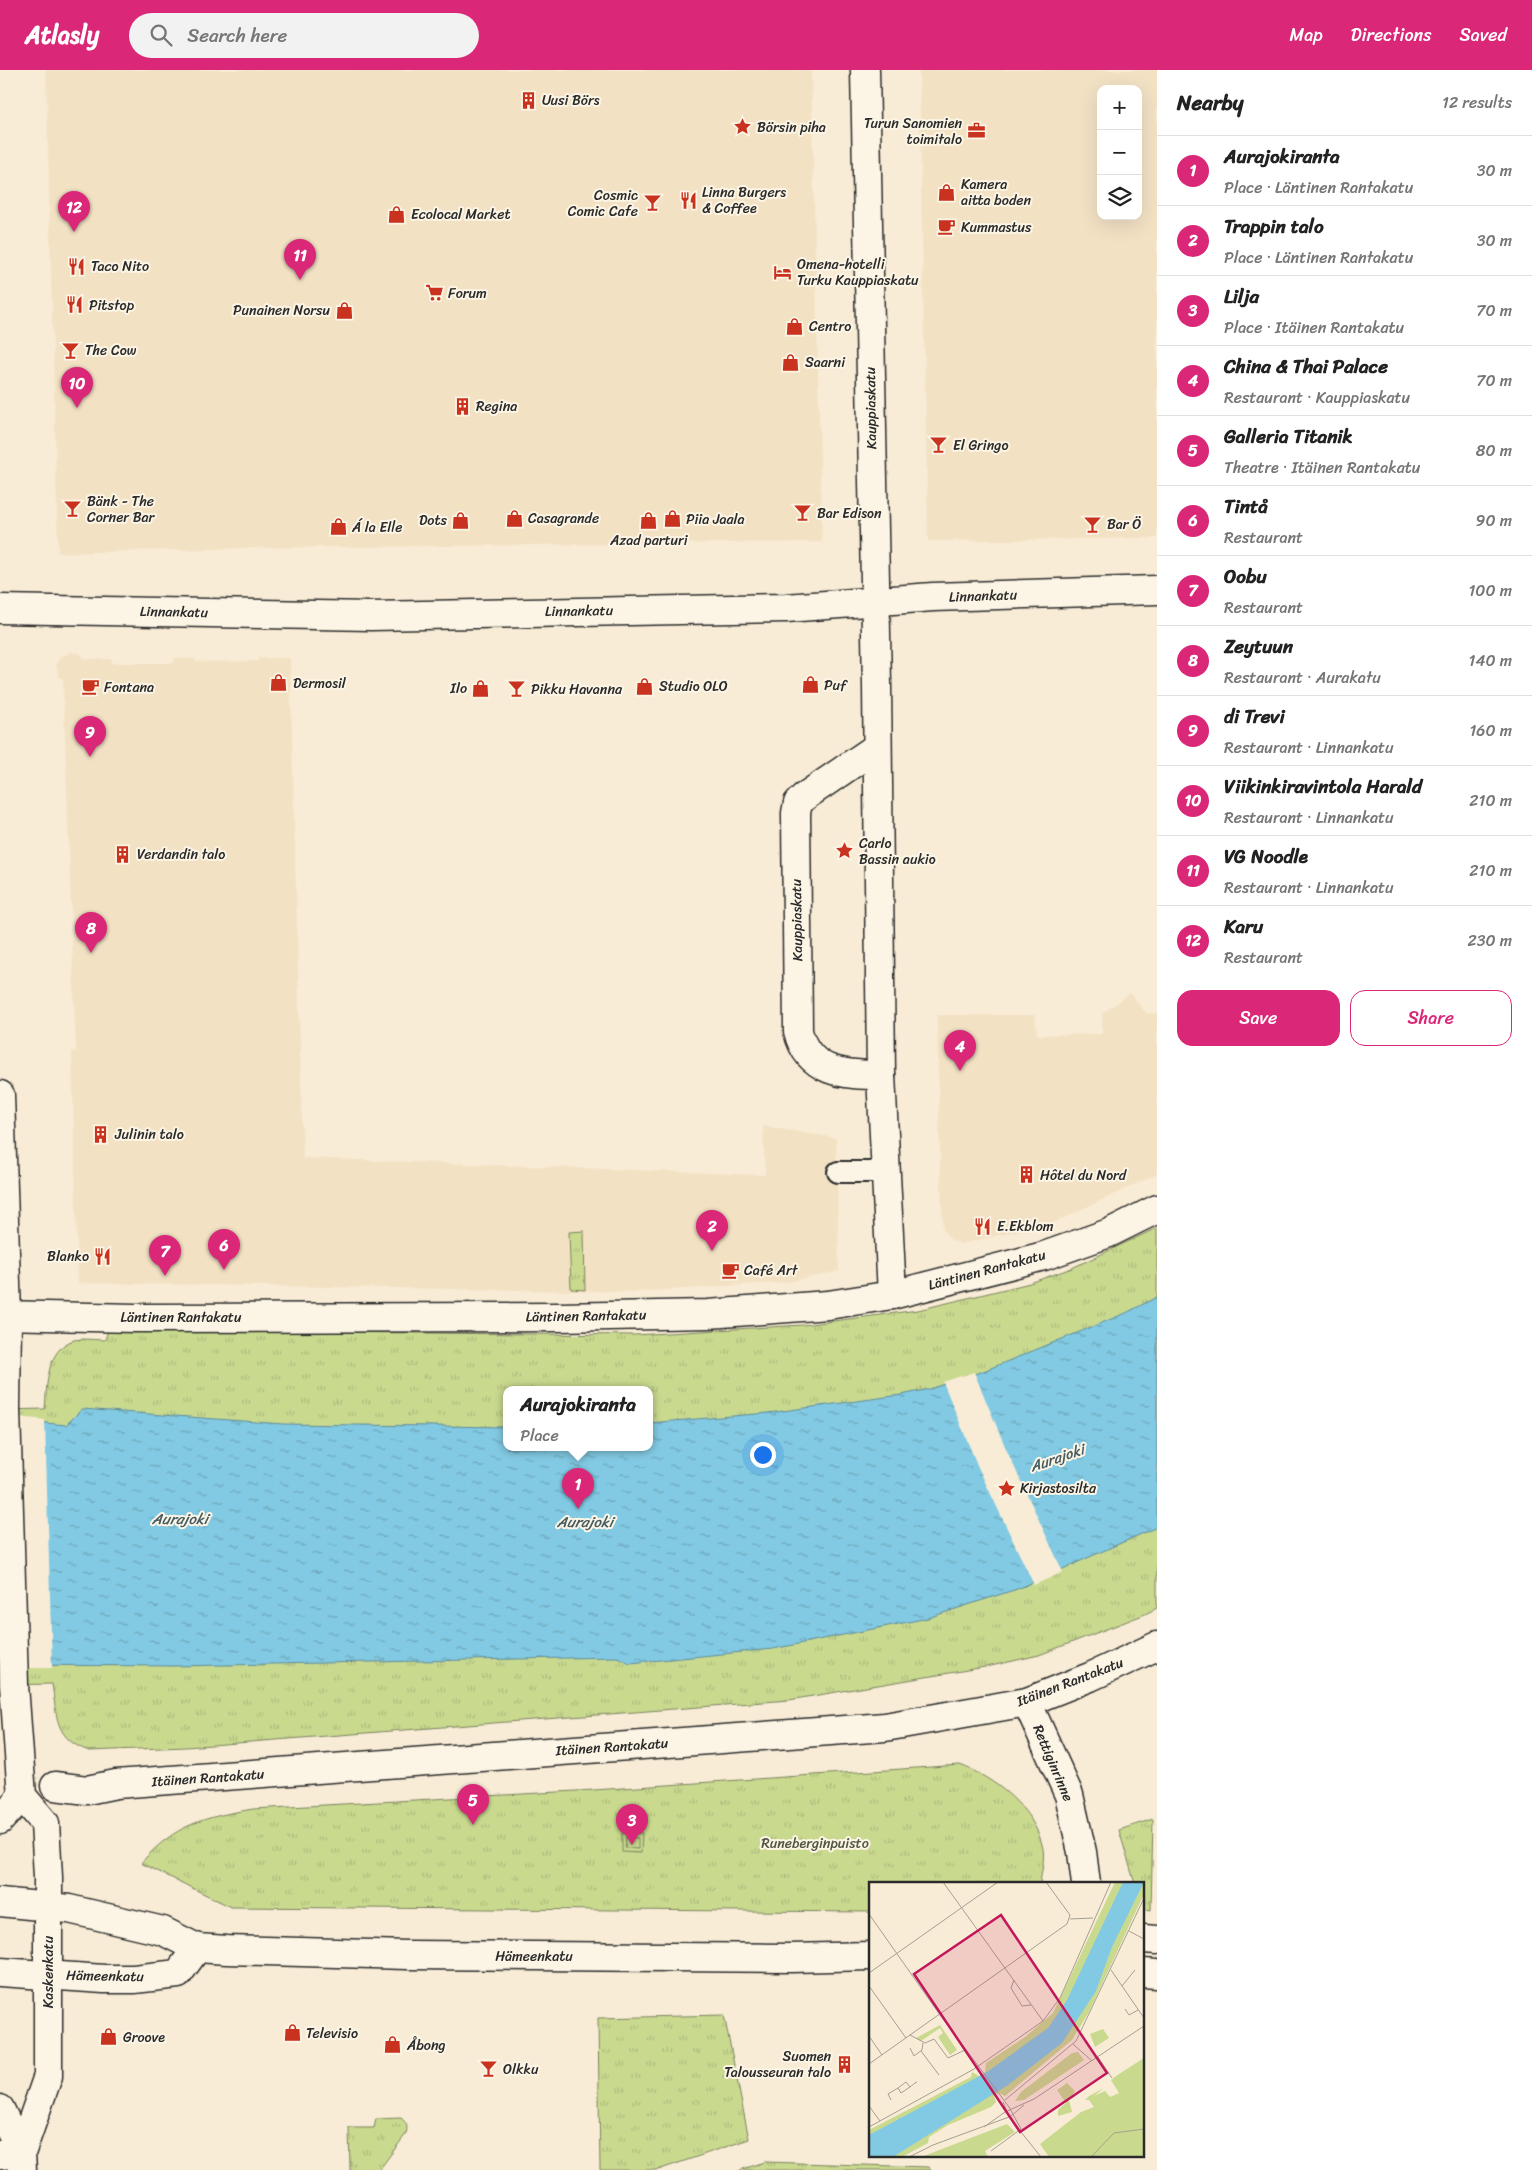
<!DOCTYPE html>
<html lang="en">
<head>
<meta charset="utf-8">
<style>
	body { margin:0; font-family:Sriracha,sans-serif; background:#f2f2f2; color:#222 }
	.controls { position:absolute; right:15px; top:15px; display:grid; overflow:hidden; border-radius:10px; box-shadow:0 5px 20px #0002 }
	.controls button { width:45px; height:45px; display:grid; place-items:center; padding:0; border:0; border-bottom:1px solid #e0e0e0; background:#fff; color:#222; font:25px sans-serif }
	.you { position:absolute; left:762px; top:1384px; width:18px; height:18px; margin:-12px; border:4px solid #fff; border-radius:50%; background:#1a73e8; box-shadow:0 0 0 8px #1a73e833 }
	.badge { display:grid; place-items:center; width:32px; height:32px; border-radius:50%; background:#db2777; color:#fff; font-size:16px; font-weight:700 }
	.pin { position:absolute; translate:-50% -41px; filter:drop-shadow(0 1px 2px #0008) }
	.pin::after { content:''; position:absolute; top:26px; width:18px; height:15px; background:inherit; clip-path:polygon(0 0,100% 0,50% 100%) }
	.popup { position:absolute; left:503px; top:1316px; width:150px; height:65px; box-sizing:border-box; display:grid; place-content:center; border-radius:10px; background:#fff; filter:drop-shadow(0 1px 4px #0005); font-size:16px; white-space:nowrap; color:#767676 }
	.popup b { font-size:19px; color:#222 }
	.popup::after { content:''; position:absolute; left:50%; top:100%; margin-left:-10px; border:10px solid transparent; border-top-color:#fff }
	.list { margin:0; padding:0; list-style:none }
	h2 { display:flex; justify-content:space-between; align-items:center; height:65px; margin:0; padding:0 20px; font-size:21px }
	h2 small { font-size:16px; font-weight:400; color:#767676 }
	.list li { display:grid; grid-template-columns:32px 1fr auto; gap:15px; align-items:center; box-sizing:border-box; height:70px; padding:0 20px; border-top:1px solid #e0e0e0 }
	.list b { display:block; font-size:19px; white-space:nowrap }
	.list p { margin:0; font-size:16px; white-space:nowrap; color:#767676 }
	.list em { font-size:16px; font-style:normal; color:#767676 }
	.actions { display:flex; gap:10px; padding:15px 20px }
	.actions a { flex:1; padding:11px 0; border:1px solid #db2777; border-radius:15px; text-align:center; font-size:18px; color:#db2777 }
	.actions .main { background:#db2777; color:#fff }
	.icon { flex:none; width:28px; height:28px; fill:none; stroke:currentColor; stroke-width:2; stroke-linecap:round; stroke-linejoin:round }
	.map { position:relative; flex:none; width:1157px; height:2100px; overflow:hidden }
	header { display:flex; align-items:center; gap:30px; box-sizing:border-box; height:70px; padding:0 25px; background:#db2777; color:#fff }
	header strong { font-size:24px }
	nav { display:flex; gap:28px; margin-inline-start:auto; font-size:18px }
	.search { width:350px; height:45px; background:#f2f2f2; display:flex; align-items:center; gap:12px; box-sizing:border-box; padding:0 18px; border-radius:28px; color:#767676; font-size:19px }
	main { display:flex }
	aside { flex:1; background:#fff }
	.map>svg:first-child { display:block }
</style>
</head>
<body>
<header>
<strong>Atlasly</strong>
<div class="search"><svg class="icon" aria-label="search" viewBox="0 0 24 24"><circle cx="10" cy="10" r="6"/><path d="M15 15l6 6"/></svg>Search here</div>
<nav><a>Map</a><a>Directions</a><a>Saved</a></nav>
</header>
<main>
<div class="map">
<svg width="1157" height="2100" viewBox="0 0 1157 2100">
	<defs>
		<pattern id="grass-tufts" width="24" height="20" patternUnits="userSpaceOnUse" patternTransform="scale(1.25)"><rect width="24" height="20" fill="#c9da8f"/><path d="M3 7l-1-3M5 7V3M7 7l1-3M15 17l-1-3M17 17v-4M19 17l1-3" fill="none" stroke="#adbb7c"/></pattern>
		<pattern id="water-ripples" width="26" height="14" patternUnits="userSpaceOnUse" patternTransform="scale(1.25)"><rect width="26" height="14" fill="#82cae3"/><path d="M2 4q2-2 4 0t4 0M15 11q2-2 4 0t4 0" fill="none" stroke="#6ba4b8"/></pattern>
	</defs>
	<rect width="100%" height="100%" fill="#f8ecd6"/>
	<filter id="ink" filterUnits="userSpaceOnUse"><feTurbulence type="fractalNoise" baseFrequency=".02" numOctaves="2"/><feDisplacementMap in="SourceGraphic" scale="10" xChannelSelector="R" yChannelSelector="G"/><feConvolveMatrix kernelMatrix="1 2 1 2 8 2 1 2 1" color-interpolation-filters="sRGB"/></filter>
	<g filter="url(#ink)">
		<!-- built -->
		<g fill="#f3e1c4" fill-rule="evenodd">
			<path d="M46,0H811L822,472L251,478L58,483Z"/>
			<path d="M919,0H1157V468L928,471ZM1101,19H1138V146H1101Z"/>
			<path d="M71,582L79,583L85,589H112V593H174V588L195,589L196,592L258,591V588H290L303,1088L765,1105L763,1056L836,1068L839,1201L789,1212L638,1222L78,1213L72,982L76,981L63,610L59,606L56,595L60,587Z"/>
			<path d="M1130,923L1147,944L1157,943V1104L1053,1153L961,1174L951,1170L943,1160L940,1089L937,945H1035L1037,965L1102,964V944Z"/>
		</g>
		<!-- grass -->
		<g fill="url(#grass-tufts)" stroke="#7a825d" fill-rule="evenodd">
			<path d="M1157,1158V1538L1143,1545L1039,1585L991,1596L789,1630L186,1677L89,1681C54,1669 57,1646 52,1614L0,1615V1340L45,1339C47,1315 46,1279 74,1270C83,1268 96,1270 105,1270L108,1260L634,1265L803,1255L918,1240L1030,1213L1072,1198ZM507,1320H649V1378H507Z"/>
			<path d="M584,1161L585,1220L571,1219L569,1162Z"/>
			<path d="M960,1695C995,1708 1036,1740 1043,1779C1045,1789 1041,1803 1040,1814H871V1842L231,1837L141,1793C175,1754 205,1747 253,1739L594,1720Z"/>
			<path d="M1153,1749L1151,1840L1143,1839V1814H1135L1119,1760Z"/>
			<path d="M724,1945L749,2069L658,2100H600L598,1948Z"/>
			<path d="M401,2048C407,2053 408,2057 406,2064L379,2100H350L349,2058H374L376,2049Z"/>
			<path d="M765,2092L928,2097L931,2100H740Z"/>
		</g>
		<!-- garden -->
		<path fill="#c9da8f" stroke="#7a825d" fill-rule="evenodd" d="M622,1763H642L641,1783L622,1782ZM626,1767L638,1768V1779L625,1778Z"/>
		<!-- water -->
		<path fill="url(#water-ripples)" stroke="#5f8a99" d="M1157,1227V1457L1020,1518L928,1548L773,1579L630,1593L617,1587L176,1596L0,1595V1348L66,1355L82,1339L283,1354L507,1357V1378H649V1353L768,1343L901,1325L930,1319L986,1300L1126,1243Z"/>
		<!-- pier -->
		<g fill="#f8ecd6">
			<path d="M974,1302L1007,1381L1063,1502L1034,1515L978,1397L943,1312Z"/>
			<path d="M0,1345L45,1350L52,1598H0Z"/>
		</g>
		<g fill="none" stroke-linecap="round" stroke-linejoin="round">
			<defs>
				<path id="service" d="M838,1102H885"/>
				<g id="minor">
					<path d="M865,0L877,615L881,1005L892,1225"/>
					<path d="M877,677L804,727L798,733L796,743L798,961C808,1003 844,1005 881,1005"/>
					<path d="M0,1245L135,1248L559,1247L708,1244L828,1235L892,1225L1044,1186L1109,1163L1157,1139"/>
					<path d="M1027,1632L1069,1725L1082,1782L1086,1814"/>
					<path d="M55,1716L87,1720L116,1714L885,1657L1027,1632L1090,1607L1157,1576"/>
					<path d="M0,2085L21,2083"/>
				</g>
				<g id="secondary">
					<path d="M0,539L371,546L786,538L933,527L1157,520"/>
					<path d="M0,1025L7,1245L6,1340L14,1615L22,1726L45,1753L48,1807V2006L21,2083L22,2100"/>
					<path d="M0,1750L22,1726"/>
					<path d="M0,1832L69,1839L163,1861L197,1878L227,1880L407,1885L791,1888L871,1886"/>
					<path d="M1143,1869L1157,1870"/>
					<path d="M0,1902L104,1909H134L178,1904L197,1878"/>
					<path d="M1143,1903L1157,1904"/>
					<path d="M0,2039L21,2083"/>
				</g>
			</defs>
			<!-- service casing -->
			<use href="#service" stroke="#2b2b2b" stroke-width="24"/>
			<!-- minor casing -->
			<use href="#minor" stroke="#2b2b2b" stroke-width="31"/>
			<!-- secondary casing -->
			<use href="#secondary" stroke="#2b2b2b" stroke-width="31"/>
			<!-- service -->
			<use href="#service" stroke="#fcf5e5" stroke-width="20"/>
			<!-- minor -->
			<use href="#minor" stroke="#fcf5e5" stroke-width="28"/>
			<!-- secondary -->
			<use href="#secondary" stroke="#fcf5e5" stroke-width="28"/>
		</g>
	</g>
	<!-- icons -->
	<defs>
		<symbol id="building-bare" viewBox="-9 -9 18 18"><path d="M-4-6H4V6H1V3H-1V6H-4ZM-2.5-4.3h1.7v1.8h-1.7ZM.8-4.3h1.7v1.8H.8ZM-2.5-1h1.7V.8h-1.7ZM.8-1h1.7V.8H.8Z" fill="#c8321e" stroke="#fcf5e5" stroke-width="2.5" paint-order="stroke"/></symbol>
		<symbol id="sight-bare" viewBox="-9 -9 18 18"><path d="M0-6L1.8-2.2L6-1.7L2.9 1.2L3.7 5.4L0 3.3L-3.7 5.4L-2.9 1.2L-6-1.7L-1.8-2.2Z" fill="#c8321e" stroke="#fcf5e5" stroke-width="2.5" paint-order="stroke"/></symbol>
		<symbol id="office-bare" viewBox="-9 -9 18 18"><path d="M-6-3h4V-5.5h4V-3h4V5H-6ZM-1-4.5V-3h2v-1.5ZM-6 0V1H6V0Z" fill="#c8321e" stroke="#fcf5e5" stroke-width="2.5" paint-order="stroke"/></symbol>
		<symbol id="shop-bare" viewBox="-9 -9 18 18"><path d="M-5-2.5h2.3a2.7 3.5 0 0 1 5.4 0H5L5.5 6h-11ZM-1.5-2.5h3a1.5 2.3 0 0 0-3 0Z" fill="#c8321e" stroke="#fcf5e5" stroke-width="2.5" paint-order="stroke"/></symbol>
		<symbol id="restaurant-bare" viewBox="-9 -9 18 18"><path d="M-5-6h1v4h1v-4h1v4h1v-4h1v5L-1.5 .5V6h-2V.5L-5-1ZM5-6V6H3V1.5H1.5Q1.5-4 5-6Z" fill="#c8321e" stroke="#fcf5e5" stroke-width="2.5" paint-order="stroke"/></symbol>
		<symbol id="bar-bare" viewBox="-9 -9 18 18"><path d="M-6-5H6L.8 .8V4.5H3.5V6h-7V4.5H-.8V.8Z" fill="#c8321e" stroke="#fcf5e5" stroke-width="2.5" paint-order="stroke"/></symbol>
		<symbol id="cafe-bare" viewBox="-9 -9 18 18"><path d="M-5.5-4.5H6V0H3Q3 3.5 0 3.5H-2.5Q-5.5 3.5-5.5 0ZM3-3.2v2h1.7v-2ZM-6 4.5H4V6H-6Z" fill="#c8321e" stroke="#fcf5e5" stroke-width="2.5" paint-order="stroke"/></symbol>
		<symbol id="hotel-bare" viewBox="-9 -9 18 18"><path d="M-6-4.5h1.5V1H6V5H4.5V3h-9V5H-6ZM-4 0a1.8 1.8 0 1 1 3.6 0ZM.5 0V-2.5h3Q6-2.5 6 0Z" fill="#c8321e" stroke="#fcf5e5" stroke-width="2.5" paint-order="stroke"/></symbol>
		<symbol id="supermarket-bare" viewBox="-9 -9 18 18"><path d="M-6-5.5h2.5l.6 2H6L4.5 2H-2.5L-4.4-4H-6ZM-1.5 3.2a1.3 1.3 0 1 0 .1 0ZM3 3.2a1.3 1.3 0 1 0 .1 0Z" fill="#c8321e" stroke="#fcf5e5" stroke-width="2.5" paint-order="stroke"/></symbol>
	</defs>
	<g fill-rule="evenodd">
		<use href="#building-bare" x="516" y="18" width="25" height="25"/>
		<use href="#sight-bare" x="730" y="44" width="25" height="25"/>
		<use href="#office-bare" x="964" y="48" width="25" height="25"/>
		<use href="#shop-bare" x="934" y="110" width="25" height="25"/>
		<use href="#restaurant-bare" x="676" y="118" width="25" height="25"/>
		<use href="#bar-bare" x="640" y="120" width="25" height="25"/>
		<use href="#shop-bare" x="384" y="132" width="25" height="25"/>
		<use href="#cafe-bare" x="934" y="144" width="25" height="25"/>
		<use href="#restaurant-bare" x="64" y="184" width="25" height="25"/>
		<use href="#hotel-bare" x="770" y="190" width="25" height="25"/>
		<use href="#supermarket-bare" x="422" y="210" width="25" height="25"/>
		<use href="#restaurant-bare" x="62" y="222" width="25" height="25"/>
		<use href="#shop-bare" x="332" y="228" width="25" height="25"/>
		<use href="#shop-bare" x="782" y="244" width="25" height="25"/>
		<use href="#bar-bare" x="58" y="268" width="25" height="25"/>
		<use href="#shop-bare" x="778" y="280" width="25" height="25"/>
		<use href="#building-bare" x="450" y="324" width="25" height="25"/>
		<use href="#bar-bare" x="926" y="362" width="25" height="25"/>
		<use href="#bar-bare" x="60" y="426" width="25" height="25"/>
		<use href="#bar-bare" x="790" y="430" width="25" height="25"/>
		<use href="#shop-bare" x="502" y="436" width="25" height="25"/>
		<use href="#shop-bare" x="660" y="436" width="25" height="25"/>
		<use href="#shop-bare" x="448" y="438" width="25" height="25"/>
		<use href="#shop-bare" x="636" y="438" width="25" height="25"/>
		<use href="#bar-bare" x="1080" y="442" width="25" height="25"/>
		<use href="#shop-bare" x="326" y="444" width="25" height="25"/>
		<use href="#shop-bare" x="266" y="600" width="25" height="25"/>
		<use href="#shop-bare" x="798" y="602" width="25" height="25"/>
		<use href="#shop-bare" x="632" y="604" width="25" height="25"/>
		<use href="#cafe-bare" x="78" y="604" width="25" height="25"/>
		<use href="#shop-bare" x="468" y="606" width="25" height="25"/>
		<use href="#bar-bare" x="504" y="606" width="25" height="25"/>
		<use href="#sight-bare" x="832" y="768" width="25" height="25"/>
		<use href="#building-bare" x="110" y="772" width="25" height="25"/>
		<use href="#building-bare" x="88" y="1052" width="25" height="25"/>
		<use href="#building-bare" x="1014" y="1092" width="25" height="25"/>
		<use href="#restaurant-bare" x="970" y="1144" width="25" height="25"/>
		<use href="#restaurant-bare" x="90" y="1174" width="25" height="25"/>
		<use href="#cafe-bare" x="718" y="1188" width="25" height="25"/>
		<use href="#sight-bare" x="994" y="1406" width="25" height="25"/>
		<use href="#shop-bare" x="280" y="1950" width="25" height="25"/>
		<use href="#shop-bare" x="96" y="1954" width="25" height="25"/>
		<use href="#shop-bare" x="380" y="1962" width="25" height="25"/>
		<use href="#building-bare" x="832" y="1982" width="25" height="25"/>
		<use href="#bar-bare" x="476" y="1986" width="25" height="25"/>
	</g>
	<g text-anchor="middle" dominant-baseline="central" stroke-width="4" stroke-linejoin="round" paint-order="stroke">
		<!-- poi labels -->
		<g font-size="14" fill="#2b2b2b" stroke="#fcf5e5" text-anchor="start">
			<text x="542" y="30">Uusi Börs</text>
			<text x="962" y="53" text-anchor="end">Turun Sanomien<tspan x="962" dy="16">toimitalo</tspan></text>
			<text x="757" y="57">Börsin piha</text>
			<text x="961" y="114">Kamera<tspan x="961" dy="16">aitta boden</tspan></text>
			<text x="702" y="122">Linna Burgers<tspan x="702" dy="16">&amp; Coffee</tspan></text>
			<text x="638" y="125" text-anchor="end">Cosmic<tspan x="638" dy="16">Comic Cafe</tspan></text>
			<text x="411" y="144">Ecolocal Market</text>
			<text x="961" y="157">Kummastus</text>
			<text x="797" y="194">Omena-hotelli<tspan x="797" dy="16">Turku Kauppiaskatu</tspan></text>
			<text x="91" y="196">Taco Nito</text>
			<text x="448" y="223">Forum</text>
			<text x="89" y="235">Pitstop</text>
			<text x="330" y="240" text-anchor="end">Punainen Norsu</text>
			<text x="809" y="256">Centro</text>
			<text x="85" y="280">The Cow</text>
			<text x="805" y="292">Saarni</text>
			<text x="476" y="336">Regina</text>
			<text x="953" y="375">El Gringo</text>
			<text x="87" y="431">Bänk - The<tspan x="87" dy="16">Corner Bar</tspan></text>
			<text x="817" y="443">Bar Edison</text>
			<text x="528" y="448">Casagrande</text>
			<text x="686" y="449">Piia Jaala</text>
			<text x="447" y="450" text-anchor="end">Dots</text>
			<text x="1107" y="454">Bar Ö</text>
			<text x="352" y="457">Á la Elle</text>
			<text x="649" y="470" text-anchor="middle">Azad parturi</text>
			<text x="293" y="613">Dermosil</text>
			<text x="824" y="615">Puf</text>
			<text x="659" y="616">Studio OLO</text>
			<text x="104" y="617">Fontana</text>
			<text x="467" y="618" text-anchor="end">Ilo</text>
			<text x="531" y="619">Pikku Havanna</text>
			<text x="859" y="773">Carlo<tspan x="859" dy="16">Bassin aukio</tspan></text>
			<text x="137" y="784">Verdandin talo</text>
			<text x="115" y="1064">Julinin talo</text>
			<text x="1040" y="1105">Hôtel du Nord</text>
			<text x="997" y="1156">E.Ekblom</text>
			<text x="89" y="1186" text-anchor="end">Blanko</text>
			<text x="744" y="1200">Café Art</text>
			<text x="1020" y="1418">Kirjastosilta</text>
			<text x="306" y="1963">Televisio</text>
			<text x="123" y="1967">Groove</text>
			<text x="407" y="1975">Åbong</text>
			<text x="831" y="1986" text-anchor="end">Suomen<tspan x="831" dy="16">Talousseuran talo</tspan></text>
			<text x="503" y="1999">Olkku</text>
		</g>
		<!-- street labels -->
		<g font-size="14" fill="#2b2b2b" stroke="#fcf5e5">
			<text transform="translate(871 338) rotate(-91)">Kauppiaskatu</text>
			<text transform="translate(983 526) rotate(-2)">Linnankatu</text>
			<text transform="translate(579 541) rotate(-1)">Linnankatu</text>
			<text transform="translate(174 542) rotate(1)">Linnankatu</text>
			<text transform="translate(797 850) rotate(-91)">Kauppiaskatu</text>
			<text transform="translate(987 1200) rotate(-15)">Läntinen Rantakatu</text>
			<text transform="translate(586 1246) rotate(-1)">Läntinen Rantakatu</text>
			<text x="181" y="1247">Läntinen Rantakatu</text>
			<text transform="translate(1070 1612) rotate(-21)">Itäinen Rantakatu</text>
			<text transform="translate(612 1677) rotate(-4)">Itäinen Rantakatu</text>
			<text transform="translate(1053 1693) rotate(67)">Rettiginrinne</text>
			<text transform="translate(208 1708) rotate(-4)">Itäinen Rantakatu</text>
			<text x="534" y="1886">Hämeenkatu</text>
			<text transform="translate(48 1902) rotate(-90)">Kaskenkatu</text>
			<text transform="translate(105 1906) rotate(1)">Hämeenkatu</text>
		</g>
		<!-- park labels -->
		<g font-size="14" fill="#525744" stroke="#fcf5e5">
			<text x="815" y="1773">Runeberginpuisto</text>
		</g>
		<!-- water labels -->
		<g font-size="15" font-style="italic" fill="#455b62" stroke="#fcf5e5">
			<text transform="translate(1057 1388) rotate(-19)">Aurajoki</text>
			<text x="180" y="1449">Aurajoki</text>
			<text x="585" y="1452">Aurajoki</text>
		</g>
	</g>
	<!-- overview -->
	<g transform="translate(869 1812)">
		<rect width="275" height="275" fill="#f8ecd6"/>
		<path d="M246,0H275V12L220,130L203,158L136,214L130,211L125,214L127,220L122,225L79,243L60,255L59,261L33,275H0V248L102,195L103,190L110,194L116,190L117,181L156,155L184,131ZM71,143L88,168L81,173L69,155L74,151L71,146L52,159L47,156ZM234,147L240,156L226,165L221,152ZM209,170L215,178L155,218L146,219L152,210L203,171ZM275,176V275H180L171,262L212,230L225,225L220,218H216L220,214L235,206L225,214L236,209L241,215L250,211L242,198ZM198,201L206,209L200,218L203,230L189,234V228L197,221L188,208ZM138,242L146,250L116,269L119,275H52Z" fill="#c9da8f"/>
		<path d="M275,176V207L250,204L244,196Z" fill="#c9da8f"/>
		<path d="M254,0H275L243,65L227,109L193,161L139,203L24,275H0V253L118,190L179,146L198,118Z" fill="#82cae3"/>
		<path fill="none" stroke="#82cae3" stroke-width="2.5" d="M0,269L27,253L31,249V236"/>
		<path fill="none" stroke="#a69f92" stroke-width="1" d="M74,0L174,139M0,32L71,133M201,37L224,36M260,49L275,57M242,88L275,136M0,91L129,0M145,98L142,106L153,124L162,123M0,104L37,156M253,104L266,88M256,127L260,133L269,128M71,133L140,225L152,247M41,153L56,161L65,157L79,176L96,168M0,154L13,173M204,162L223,179M41,166L45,174L53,168L54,161M52,169L70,193M229,175L243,196M0,182L198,42L201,33L177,0M41,205L37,200L29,206L32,211L41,205L46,201L48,200M22,218L19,212L29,206M136,218L207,159L275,16M134,220L140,235L172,275M0,224L11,239M136,230L165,217L275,144M142,234L155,223M0,245L105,187L174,139L191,116L242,0M115,245L136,230M122,269L152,247M40,275L64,263L140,235M222,275L245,251L275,247"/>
		<path fill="#c2185b" fill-opacity="0.15" stroke="#c2185b" stroke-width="2.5" d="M132,33L238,191L151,250L45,92Z"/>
		<rect width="275" height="275" fill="none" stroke="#2b2b2b" stroke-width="2.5"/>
	</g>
</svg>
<div class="controls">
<button>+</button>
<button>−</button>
<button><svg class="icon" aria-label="layers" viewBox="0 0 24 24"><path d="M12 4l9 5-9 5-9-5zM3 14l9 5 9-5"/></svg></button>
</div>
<div class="you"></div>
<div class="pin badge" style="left:578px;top:1439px">1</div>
<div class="popup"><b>Aurajokiranta</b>Place</div>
<div class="pin badge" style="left:712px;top:1181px">2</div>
<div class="pin badge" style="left:632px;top:1775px">3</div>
<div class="pin badge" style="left:960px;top:1001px">4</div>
<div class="pin badge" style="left:473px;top:1755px">5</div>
<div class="pin badge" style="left:224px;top:1200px">6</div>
<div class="pin badge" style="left:165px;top:1206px">7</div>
<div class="pin badge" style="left:91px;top:883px">8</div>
<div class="pin badge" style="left:90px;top:687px">9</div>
<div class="pin badge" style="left:77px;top:338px">10</div>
<div class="pin badge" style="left:300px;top:210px">11</div>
<div class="pin badge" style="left:74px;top:162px">12</div>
</div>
<aside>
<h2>Nearby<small>12 results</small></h2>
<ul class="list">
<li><span class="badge">1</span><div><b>Aurajokiranta</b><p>Place · Läntinen Rantakatu</p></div><em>30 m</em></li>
<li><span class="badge">2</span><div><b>Trappin talo</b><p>Place · Läntinen Rantakatu</p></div><em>30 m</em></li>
<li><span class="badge">3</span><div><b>Lilja</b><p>Place · Itäinen Rantakatu</p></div><em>70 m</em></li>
<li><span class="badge">4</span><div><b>China &amp; Thai Palace</b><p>Restaurant · Kauppiaskatu</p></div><em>70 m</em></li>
<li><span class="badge">5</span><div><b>Galleria Titanik</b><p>Theatre · Itäinen Rantakatu</p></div><em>80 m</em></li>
<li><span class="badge">6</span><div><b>Tintå</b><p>Restaurant</p></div><em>90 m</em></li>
<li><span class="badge">7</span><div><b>Oobu</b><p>Restaurant</p></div><em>100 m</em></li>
<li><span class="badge">8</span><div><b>Zeytuun</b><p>Restaurant · Aurakatu</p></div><em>140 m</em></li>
<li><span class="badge">9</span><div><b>di Trevi</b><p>Restaurant · Linnankatu</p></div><em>160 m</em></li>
<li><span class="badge">10</span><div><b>Viikinkiravintola Harald</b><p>Restaurant · Linnankatu</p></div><em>210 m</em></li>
<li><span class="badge">11</span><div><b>VG Noodle</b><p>Restaurant · Linnankatu</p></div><em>210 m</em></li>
<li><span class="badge">12</span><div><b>Karu</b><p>Restaurant</p></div><em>230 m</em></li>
</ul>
<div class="actions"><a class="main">Save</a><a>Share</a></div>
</aside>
</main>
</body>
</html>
